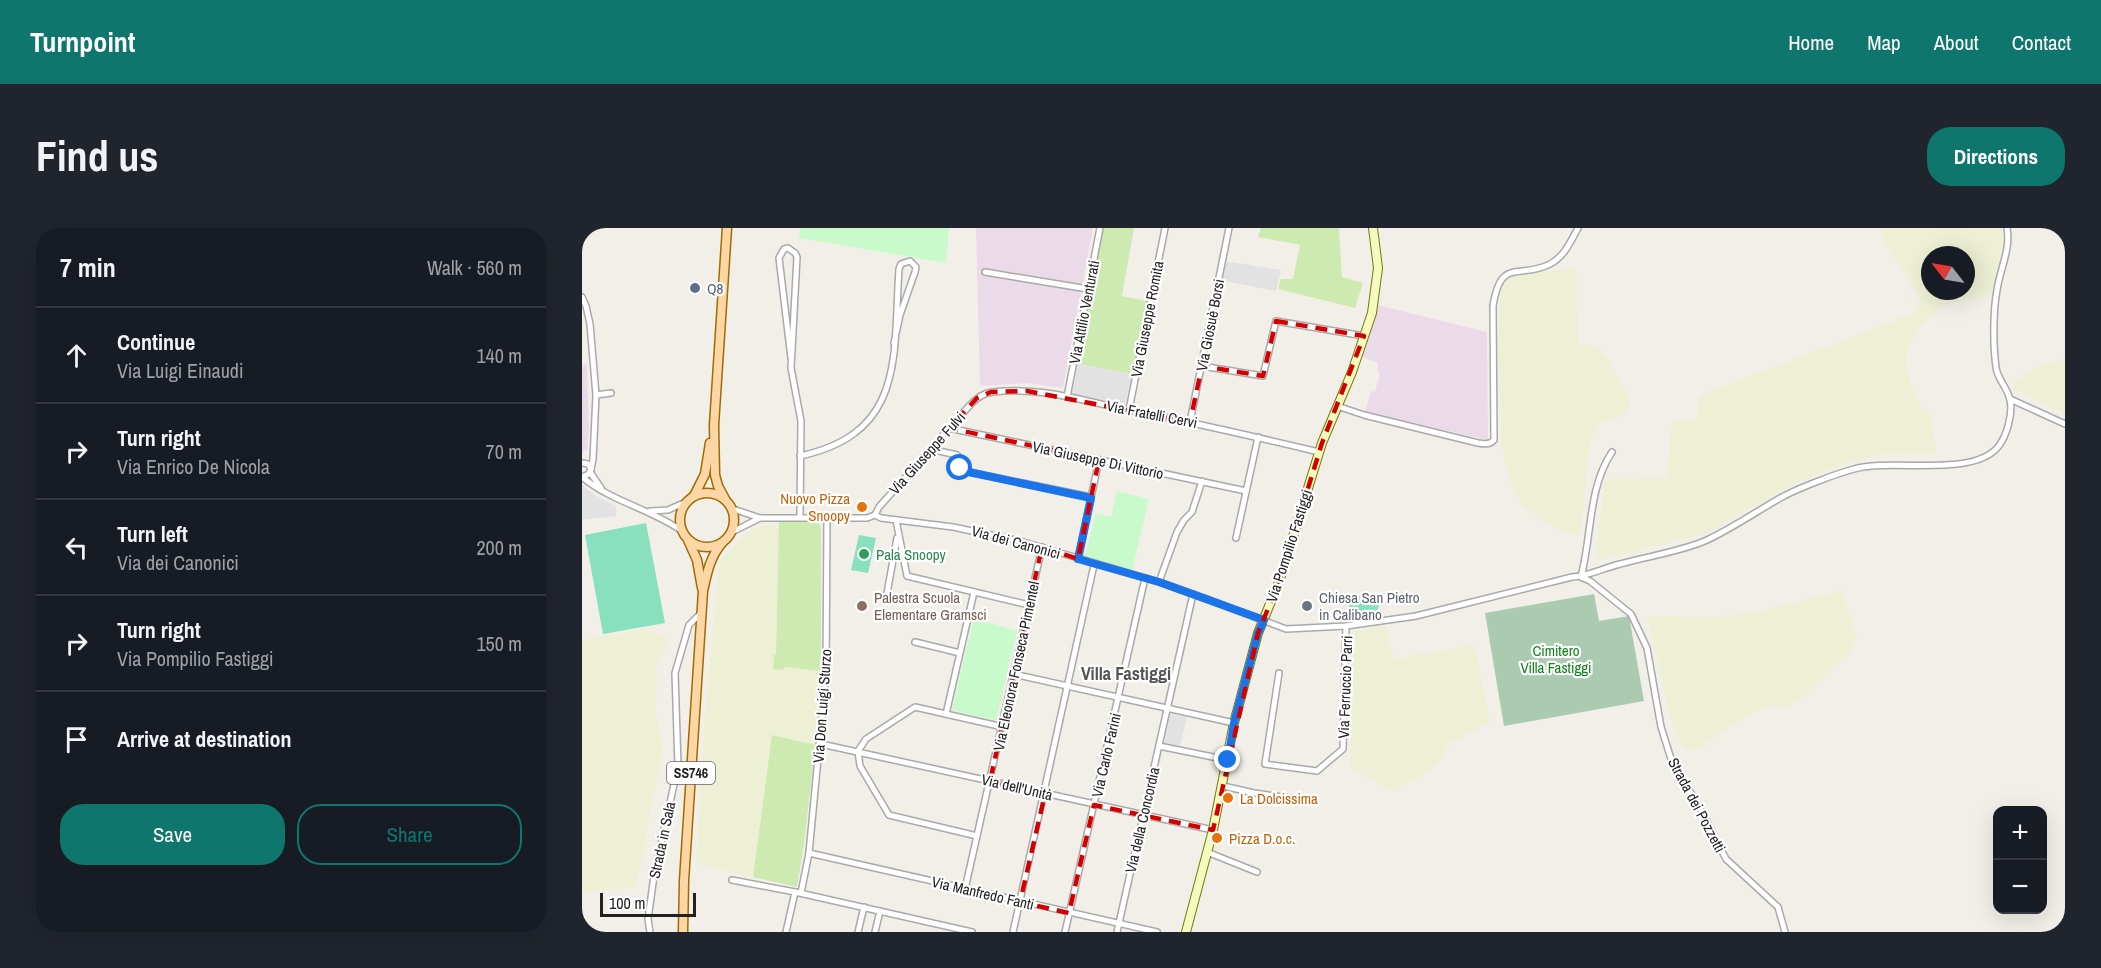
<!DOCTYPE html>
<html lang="en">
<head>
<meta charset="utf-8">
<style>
	body { margin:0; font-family:"Archivo Narrow",sans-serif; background:#20242c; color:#f1f3f6 }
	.controls { position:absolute; right:18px; bottom:18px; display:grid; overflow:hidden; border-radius:12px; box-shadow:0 6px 24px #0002 }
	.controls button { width:54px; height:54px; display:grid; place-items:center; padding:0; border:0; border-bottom:2px solid #363941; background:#171b24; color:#f1f3f6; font:30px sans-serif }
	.compass { position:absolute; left:1339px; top:18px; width:54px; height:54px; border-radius:50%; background:#171b24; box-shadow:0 6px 24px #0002; rotate:301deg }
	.scale { position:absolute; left:18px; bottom:15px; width:96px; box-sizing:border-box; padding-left:6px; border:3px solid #222; border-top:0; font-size:16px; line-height:21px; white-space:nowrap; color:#222; -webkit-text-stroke:4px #fff; paint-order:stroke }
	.stop { position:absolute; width:18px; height:18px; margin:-14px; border:4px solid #1a73e8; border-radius:50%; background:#fff }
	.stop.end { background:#1a73e8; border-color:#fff; box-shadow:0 2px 6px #0008 }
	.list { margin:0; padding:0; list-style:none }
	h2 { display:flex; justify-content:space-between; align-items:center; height:78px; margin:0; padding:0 24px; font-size:26px }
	h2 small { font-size:20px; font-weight:400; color:#9ea1a6 }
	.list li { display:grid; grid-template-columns:39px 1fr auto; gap:18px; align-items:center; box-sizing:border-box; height:96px; padding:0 24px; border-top:2px solid #363941 }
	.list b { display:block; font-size:22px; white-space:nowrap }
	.list p { margin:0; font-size:20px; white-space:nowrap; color:#9ea1a6 }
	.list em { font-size:20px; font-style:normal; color:#9ea1a6 }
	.actions { display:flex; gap:12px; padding:18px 24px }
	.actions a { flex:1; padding:14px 0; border:2px solid #0f766e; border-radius:24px; text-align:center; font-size:21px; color:#0f766e }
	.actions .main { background:#0f766e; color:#fff }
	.icon { flex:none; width:33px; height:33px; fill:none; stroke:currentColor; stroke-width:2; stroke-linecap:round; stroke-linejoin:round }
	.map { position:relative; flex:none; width:1483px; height:704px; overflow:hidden; border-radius:24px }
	header { display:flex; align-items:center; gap:36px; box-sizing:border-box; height:84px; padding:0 30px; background:#0f766e; color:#fff }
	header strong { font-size:28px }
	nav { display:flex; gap:33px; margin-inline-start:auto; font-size:21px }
	.intro { display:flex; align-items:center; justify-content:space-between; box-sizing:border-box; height:144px; padding:0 36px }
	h1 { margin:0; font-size:42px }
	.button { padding:15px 27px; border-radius:24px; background:#0f766e; color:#fff; font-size:21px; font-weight:700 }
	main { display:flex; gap:36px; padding:0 36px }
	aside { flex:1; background:#171b24; border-radius:24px; box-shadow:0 6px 24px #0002 }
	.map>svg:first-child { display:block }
</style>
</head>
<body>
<header>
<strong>Turnpoint</strong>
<nav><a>Home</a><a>Map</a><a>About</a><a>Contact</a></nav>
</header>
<div class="intro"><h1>Find us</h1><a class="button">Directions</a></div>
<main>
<aside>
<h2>7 min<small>Walk · 560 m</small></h2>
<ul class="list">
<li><svg class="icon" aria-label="ahead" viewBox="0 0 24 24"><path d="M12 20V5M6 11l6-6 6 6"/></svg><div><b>Continue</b><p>Via Luigi Einaudi</p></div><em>140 m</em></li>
<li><svg class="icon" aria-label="right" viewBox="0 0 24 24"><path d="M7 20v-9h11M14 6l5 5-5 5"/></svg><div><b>Turn right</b><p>Via Enrico De Nicola</p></div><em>70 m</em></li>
<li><svg class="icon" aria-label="left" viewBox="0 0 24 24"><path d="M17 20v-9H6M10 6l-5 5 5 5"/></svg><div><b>Turn left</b><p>Via dei Canonici</p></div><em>200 m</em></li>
<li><svg class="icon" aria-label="right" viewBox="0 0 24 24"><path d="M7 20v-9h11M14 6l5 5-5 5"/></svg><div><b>Turn right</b><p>Via Pompilio Fastiggi</p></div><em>150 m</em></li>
<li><svg class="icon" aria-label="arrive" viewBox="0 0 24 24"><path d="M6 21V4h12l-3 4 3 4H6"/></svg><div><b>Arrive at destination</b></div></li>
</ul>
<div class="actions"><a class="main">Save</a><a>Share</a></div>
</aside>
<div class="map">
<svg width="1483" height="704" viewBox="0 0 1483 704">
	<rect width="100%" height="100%" fill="#f2efe9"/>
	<!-- industrial -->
	<g fill="#ebdbe8">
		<path d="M394,0H511L481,160L444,155L398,158Z"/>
		<path d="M795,77L905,104L906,212L783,184L789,163L793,164L798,145L795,143L796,135L779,128Z"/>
		<path d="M5,136L7,204L5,222L0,224V137Z"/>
	</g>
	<!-- farmland -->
	<g fill="#eef0d5" fill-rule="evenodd">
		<path d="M1299,0H1420L1421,10L1416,42L1408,68L1366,76L1358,79L1337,101L1325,123L1324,139L1331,163L1340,182L1345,181L1349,186L1354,226H1299L1263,236L1213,255L1122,306L1017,332L1013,328L1023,252L1085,249L1090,193L1115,191L1116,168L1332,85L1337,78L1338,70L1311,29L1303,15ZM1348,27H1384V63H1348Z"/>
		<path d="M994,40L996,115L1014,118L1025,129L1049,175L1044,185L1019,195L1008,214L998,310L963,294L942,280L930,260L920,220L916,119L917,79L920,62L924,52L932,47Z"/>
		<path d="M1483,130V186L1433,162L1432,154L1451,140Z"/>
		<path d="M197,297L194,427L202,439L239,443L236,450L233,517L190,508L171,649L114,636L123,488L137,337L145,325L166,304L178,298Z"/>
		<path d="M1259,363L1276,408L1269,422L1220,471L1206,479H1189L1173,483L1115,522L1102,521L1090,497L1065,388L1135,389L1182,382Z"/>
		<path d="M804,398L813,431L892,416L908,494L867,516L856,537L810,565L768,538L773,403Z"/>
		<path d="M62,401L82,408L84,420L75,432L74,487L80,516L78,540L68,583L62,624L54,659L0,664V412Z"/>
	</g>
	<!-- grass -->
	<g fill="#cdebb0">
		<path d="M521,0H552L540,68L565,73L550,146L496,136Z"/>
		<path d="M679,0H757L760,49L781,55L773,80L696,61L699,51H711L718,17L676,9Z"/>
		<path d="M197,292L235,293L239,299V443L202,439L201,442L191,441L192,427H194Z"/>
		<path d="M190,507L233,517L223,609L215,659L171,649Z"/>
	</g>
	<!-- cemetery -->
	<path fill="#aacbaf" d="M1012,366L1017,393L1047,388L1062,473L922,498L903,385Z"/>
	<!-- park -->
	<g fill="#c8facc">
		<path d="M218,0H367L364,35L217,10Z"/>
		<path d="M535,263L567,271L550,343L517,336L515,333L502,331L514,285L529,289Z"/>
		<path d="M392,390L435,403L414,493L370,482Z"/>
	</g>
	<!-- pitch -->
	<g fill="#88e0be">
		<path d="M64,295L83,395L21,406L3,307Z"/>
		<path d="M277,307L294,310L286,345L269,342Z"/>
		<path d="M769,366L798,373L794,388L766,382Z"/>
	</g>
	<!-- parking -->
	<g fill="#e2e2e2">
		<path d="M641,33L699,42L694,63L637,52Z"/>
		<path d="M496,136L550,146L543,176L490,166Z"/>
		<path d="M0,257L14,268L34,278V288L0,292Z"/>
		<path d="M588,486L605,489L598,519L582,515Z"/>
	</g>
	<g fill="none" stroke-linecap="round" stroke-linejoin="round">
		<defs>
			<g id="street">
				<path d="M403,44L506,61"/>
				<path d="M0,69L4,78L8,96L14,167L11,231L9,241"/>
				<path d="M209,130L197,30L202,21L206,20L213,25L215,29L209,140L219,193L218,289"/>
				<path d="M620,138L681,148L694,93L782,108"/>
				<path d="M14,167L29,165"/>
				<path d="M485,169L518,0"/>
				<path d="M1428,171L1483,196"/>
				<path d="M755,178L782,187L896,215C902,216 908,217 912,212L911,78C919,28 937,52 968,36C982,29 989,13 996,0"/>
				<path d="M547,182L583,0"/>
				<path d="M608,194L647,0"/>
				<path d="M367,200L664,263"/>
				<path d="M348,221L375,227L377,229L378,240L382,243L509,269"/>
				<path d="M218,228C324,205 311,128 317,41L319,36L328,33L334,39L333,44L318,87L312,115"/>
				<path d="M0,235L6,236L9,241L7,246L0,249"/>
				<path d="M8,244L19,260"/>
				<path d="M0,249C30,274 69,281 100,303"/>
				<path d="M151,281L178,290H285L293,287L299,290L371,299L438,313L577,354L625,371L704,401L764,398L834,388L990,349C1007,348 1021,340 1038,336C1066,328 1098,324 1125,312C1151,300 1175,283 1200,269C1217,260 1253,246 1272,241C1310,230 1390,250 1416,219C1425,208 1431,185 1428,172C1426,160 1415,151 1414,139C1411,118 1411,82 1415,62C1418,41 1429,21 1425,0"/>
				<path d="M68,283L86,282L104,274"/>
				<path d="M293,287L297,279L388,177C395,170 401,165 411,164C457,158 502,173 546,182C610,194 674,209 737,224"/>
				<path d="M314,292L325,348L447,377"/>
				<path d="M150,304L178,290"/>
				<path d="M654,310L676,209"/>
				<path d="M496,331L517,232"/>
				<path d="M999,349L1008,353L1049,386L1065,420L1079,499L1090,534L1118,580L1144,631L1196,679L1203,704"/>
				<path d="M999,349C1010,307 1006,260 1030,224"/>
				<path d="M577,354L595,304L602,292L610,284L620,253"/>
				<path d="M304,371L315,310"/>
				<path d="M333,414L378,425"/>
				<path d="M697,445L683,536L735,543L761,521L764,398"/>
				<path d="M431,446L652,495"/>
				<path d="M364,486L392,364"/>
				<path d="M239,516L631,602"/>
				<path d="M577,518L646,532"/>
				<path d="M641,558L672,565L708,570"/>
				<path d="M395,608L307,587L278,538L276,523L284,511L333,479L421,499"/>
				<path d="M625,624L675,644"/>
				<path d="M227,625L575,704"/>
				<path d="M150,652L213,664L390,704"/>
				<path d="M383,661L460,319"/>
				<path d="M219,665L227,625L244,446L245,290"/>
				<path d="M68,704L66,691L72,648L96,538L93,445L107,397L118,386"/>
				<path d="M204,704L213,664"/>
				<path d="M276,704L282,679"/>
				<path d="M293,704L298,683"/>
				<path d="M431,704L512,337"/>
				<path d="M483,704L563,350"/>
				<path d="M535,704L611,366"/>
			</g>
			<path id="secondary" d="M604,704L631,602L652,495L676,405L697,354L740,215L770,144L790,85L796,40L791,0"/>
			<g id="primary">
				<circle cx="125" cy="292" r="27"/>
				<path d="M112,268L123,246L128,215"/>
				<path d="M143,271L136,258L133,247L132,197L145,0"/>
				<path d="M106,312L115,332L120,360"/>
				<path d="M101,704L102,653L121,363C125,345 128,329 140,315"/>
			</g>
		</defs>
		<!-- street casing -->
		<use href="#street" stroke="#a9a9a9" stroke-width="8"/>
		<!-- secondary casing -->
		<use href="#secondary" stroke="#707d05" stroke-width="10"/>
		<!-- primary casing -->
		<use href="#primary" stroke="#a06b00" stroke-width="11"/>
		<!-- street -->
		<use href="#street" stroke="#fff" stroke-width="5"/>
		<!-- secondary -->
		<use href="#secondary" stroke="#f7fabf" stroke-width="8"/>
		<!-- primary -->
		<use href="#primary" stroke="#fcd6a4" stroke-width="8"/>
	</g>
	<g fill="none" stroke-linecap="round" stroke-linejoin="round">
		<!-- route -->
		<path stroke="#1a73e8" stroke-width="8" d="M378,240L382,243L509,270L496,331L577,354L682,392L676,405L652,495L646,532"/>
	</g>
	<!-- marked area -->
	<path fill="none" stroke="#d40000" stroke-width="4.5" stroke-dasharray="12 8" stroke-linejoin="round" d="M694,93L782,108L740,215L697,354L676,405L631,602L512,577L487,685L438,674L463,566L408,553L460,319L496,331L517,232L367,200L395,170L409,164L445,163L608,194L620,138L681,148Z"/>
	<!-- markers -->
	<circle fill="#5c6f8a" stroke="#fff" stroke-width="2" cx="113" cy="60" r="6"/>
	<g fill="#e8710a" stroke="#fff" stroke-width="2">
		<circle cx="280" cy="279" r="6"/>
		<circle cx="646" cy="570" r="6"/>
		<circle cx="635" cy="610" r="6"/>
	</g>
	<circle fill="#2e9e5b" stroke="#fff" stroke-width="2" cx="282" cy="326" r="6"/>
	<circle fill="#8d6e63" stroke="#fff" stroke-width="2" cx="280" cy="378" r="6"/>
	<circle fill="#6b7280" stroke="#fff" stroke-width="2" cx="725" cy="378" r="6"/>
	<g text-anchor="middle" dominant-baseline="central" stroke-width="4.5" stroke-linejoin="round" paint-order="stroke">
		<!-- shield labels -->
		<rect fill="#fff" stroke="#646464" stroke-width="1.5" x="85" y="534" width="48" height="22" rx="4.5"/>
		<g font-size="14" font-weight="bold" fill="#222">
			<text x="109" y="545">SS746</text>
		</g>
		<!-- service labels -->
		<g font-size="15" fill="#4e5e75" stroke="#fff" text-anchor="start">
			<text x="125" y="60">Q8</text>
		</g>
		<!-- street labels -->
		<g font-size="15" fill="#222" stroke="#fff">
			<text transform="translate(502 84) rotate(-79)">Via Attilio Venturati</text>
			<text transform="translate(565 91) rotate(-79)">Via Giuseppe Romita</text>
			<text transform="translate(628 97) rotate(-79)">Via Giosuè Borsi</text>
			<text transform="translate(570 186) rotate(11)">Via Fratelli Cervi</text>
			<text transform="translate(345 225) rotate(-48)">Via Giuseppe Fulvi</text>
			<text transform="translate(516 232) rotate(12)">Via Giuseppe Di Vittorio</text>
			<text transform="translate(434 314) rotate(15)">Via dei Canonici</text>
			<text transform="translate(707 318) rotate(-72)">Via Pompilio Fastiggi</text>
			<text transform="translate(434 438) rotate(-78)">Via Eleonora Fonseca Pimentel</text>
			<text transform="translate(763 459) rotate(-88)">Via Ferruccio Parri</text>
			<text transform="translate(240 478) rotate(-86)">Via Don Luigi Sturzo</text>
			<text transform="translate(524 527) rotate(-77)">Via Carlo Farini</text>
			<text transform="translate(435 559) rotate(13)">Via dell'Unità</text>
			<text transform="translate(1115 577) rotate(62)">Strada dei Pozzetti</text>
			<text transform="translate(560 592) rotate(-77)">Via della Concordia</text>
			<text transform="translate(80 612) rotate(-78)">Strada in Sala</text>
			<text transform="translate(401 665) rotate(13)">Via Manfredo Fanti</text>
		</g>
		<!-- food labels -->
		<g font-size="15" fill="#c56008" stroke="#fff" text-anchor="start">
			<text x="268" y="270" text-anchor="end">Nuovo Pizza<tspan x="268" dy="17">Snoopy</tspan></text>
			<text x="658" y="570">La Dolcissima</text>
			<text x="647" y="610">Pizza D.o.c.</text>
		</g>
		<!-- leisure labels -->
		<g font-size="15" fill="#27864d" stroke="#fff" text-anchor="start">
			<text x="294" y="326">Pala Snoopy</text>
		</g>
		<!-- education labels -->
		<g font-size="15" fill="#785e54" stroke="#fff" text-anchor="start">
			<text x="292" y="369">Palestra Scuola<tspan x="292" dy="17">Elementare Gramsci</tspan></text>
		</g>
		<!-- worship labels -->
		<g font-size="15" fill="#5b616d" stroke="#fff" text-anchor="start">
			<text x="737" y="369">Chiesa San Pietro<tspan x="737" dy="17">in Calibano</tspan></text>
		</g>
		<!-- park labels -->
		<g font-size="15" fill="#0c8416" stroke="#fff">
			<text x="974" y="422">Cimitero<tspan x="974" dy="17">Villa Fastiggi</tspan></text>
		</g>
		<!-- quarter labels -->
		<g font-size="18" font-weight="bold" fill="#555" stroke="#fff">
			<text x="544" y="445">Villa Fastiggi</text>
		</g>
	</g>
</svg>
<div class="controls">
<button>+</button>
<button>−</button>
</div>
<svg class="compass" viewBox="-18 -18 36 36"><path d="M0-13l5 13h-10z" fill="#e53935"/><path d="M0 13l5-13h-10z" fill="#9ea1a6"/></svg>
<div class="scale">100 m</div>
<div class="stop" style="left:378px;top:240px"></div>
<div class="stop end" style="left:646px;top:532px"></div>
</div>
</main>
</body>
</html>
